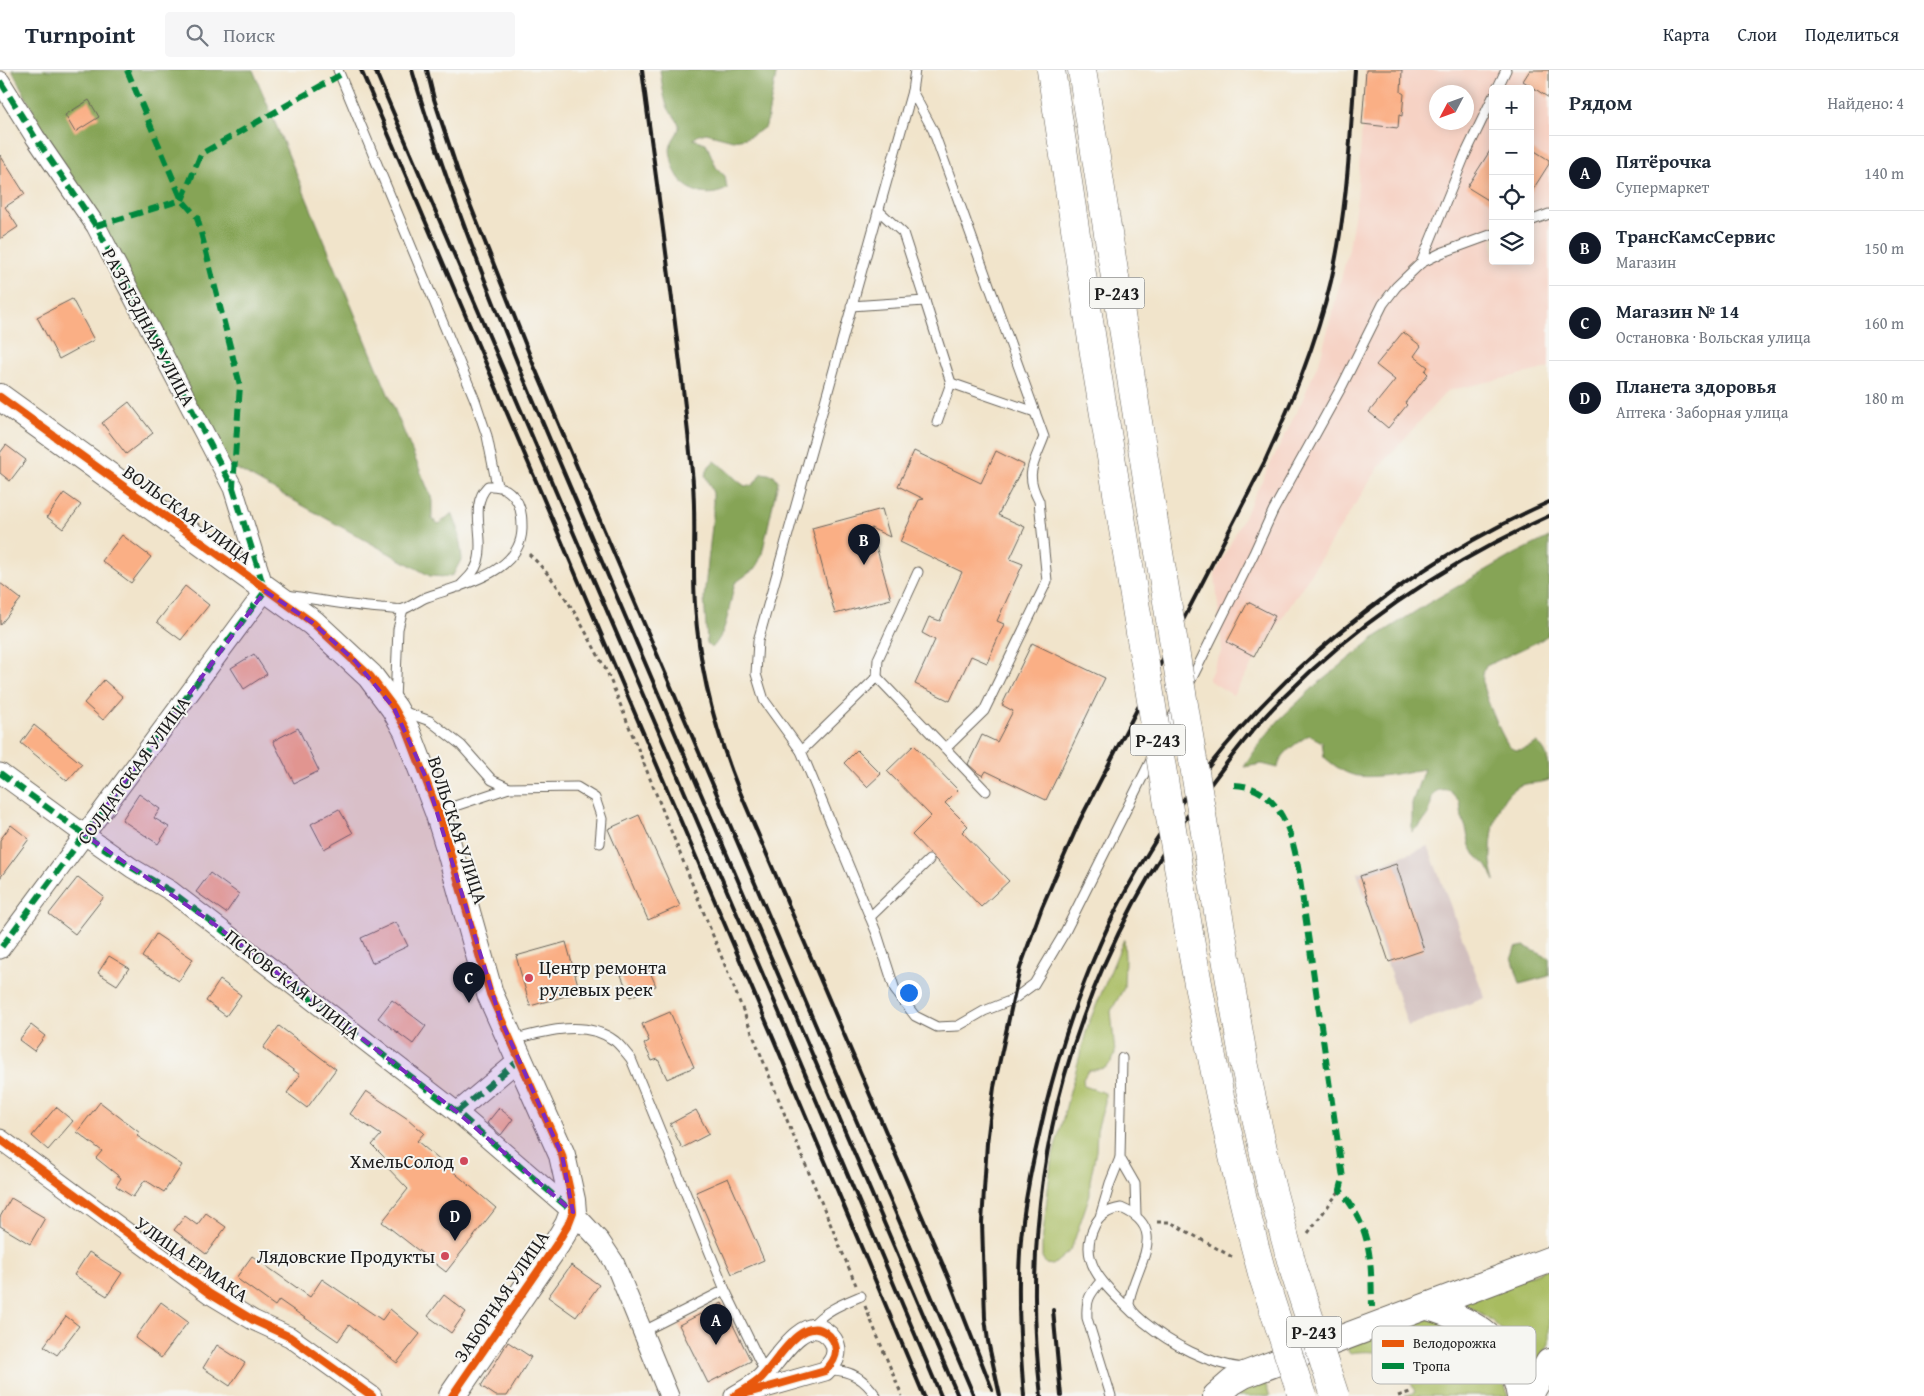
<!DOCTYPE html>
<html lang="ru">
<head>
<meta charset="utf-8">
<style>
	body { margin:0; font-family:"Gentium Book Plus",serif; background:#f6f6f7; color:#1f2937 }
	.controls { position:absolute; right:15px; top:15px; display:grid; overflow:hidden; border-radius:5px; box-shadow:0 2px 12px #0003 }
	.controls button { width:45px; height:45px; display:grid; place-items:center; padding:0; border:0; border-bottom:1px solid #e0e1e3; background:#fff; color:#1f2937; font:25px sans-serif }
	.compass { position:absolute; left:1429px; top:15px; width:45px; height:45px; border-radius:50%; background:#fff; box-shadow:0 2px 12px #0003; rotate:229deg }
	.you { position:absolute; left:908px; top:922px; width:18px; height:18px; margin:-12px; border:4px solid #fff; border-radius:50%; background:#1a73e8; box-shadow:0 0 0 8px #1a73e833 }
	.badge { display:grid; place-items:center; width:32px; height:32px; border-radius:50%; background:#111827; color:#fff; font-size:16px; font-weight:700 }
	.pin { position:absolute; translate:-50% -41px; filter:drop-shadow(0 1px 2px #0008) }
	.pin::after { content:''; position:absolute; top:26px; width:18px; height:15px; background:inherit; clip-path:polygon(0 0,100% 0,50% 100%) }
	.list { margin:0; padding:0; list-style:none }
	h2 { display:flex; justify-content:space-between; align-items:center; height:65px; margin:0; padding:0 20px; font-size:21px }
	h2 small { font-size:16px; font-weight:400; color:#747a83 }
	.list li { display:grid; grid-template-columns:32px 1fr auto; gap:15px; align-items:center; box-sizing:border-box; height:75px; padding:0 20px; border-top:1px solid #e0e1e3 }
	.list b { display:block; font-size:19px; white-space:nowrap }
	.list p { margin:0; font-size:16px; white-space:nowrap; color:#747a83 }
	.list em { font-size:16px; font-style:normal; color:#747a83 }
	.icon { flex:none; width:28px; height:28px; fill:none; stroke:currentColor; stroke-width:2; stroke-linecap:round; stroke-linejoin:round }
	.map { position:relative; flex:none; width:1549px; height:1326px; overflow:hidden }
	header { display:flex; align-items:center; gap:30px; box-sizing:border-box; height:70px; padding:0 25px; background:#fff; border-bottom:1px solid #e0e1e3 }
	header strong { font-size:24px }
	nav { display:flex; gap:28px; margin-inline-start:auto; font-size:18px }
	.search { width:350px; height:45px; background:#f6f6f7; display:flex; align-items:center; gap:12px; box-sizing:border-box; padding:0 18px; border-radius:5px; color:#747a83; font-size:19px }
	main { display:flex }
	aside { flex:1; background:#fff }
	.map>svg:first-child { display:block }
</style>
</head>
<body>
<header>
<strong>Turnpoint</strong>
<div class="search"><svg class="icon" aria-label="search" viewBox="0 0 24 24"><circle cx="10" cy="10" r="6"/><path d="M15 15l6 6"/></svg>Поиск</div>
<nav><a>Карта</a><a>Слои</a><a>Поделиться</a></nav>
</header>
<main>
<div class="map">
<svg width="1549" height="1326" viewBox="0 0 1549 1326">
	<rect width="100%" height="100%" fill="#f6f6f2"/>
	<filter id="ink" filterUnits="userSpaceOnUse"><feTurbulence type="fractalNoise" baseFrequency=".02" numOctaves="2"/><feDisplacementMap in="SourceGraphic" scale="10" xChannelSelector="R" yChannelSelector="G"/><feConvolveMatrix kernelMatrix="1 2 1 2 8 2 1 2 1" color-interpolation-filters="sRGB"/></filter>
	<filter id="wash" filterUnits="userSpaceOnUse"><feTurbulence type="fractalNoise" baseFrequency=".0096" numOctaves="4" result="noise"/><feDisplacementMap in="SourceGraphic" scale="20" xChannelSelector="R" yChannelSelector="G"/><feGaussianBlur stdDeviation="1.12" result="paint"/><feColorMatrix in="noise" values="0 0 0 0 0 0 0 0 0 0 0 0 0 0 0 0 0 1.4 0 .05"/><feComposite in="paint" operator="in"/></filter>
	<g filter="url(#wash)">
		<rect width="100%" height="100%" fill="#f1e4cb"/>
		<!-- built -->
		<path fill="#f6d2c4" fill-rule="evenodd" d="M1366,0H1549V298L1447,321L1379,397L1233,625L1208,610L1222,580L1215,504L1302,331L1321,286L1349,178L1357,128ZM1493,19H1530V191H1493ZM1436,22H1466V52H1436Z"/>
		<!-- industrial -->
		<path fill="#d1bfbe" d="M1428,776L1485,928L1408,956L1357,803Z"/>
		<!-- green -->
		<g fill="#a8bc60" stroke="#626c3e">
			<path d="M1124,869L1125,888L1124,918L1111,941L1115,983L1112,992L1105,998L1088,1001L1083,1009L1084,1016L1105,1023V1032L1097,1060L1096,1081L1090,1111V1124L1071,1180L1053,1195L1046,1194L1042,1187V1173L1051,1093L1056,1074L1088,955Z"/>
			<path d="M1549,1198V1274L1529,1305C1516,1271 1494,1245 1459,1233Z"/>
			<path d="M1436,1246L1488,1274L1509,1326H1405L1415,1322C1400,1286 1387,1278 1349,1283L1347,1277Z"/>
			<path d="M1261,1303L1270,1326H1232Z"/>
		</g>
		<!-- forest -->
		<g fill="#86a456" stroke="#516039">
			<path d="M12,0H253L432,429V449L439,454L452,443L458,458L462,488L453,505L446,507L430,506L208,383Z"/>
			<path d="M660,0H777L766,56L758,62L746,68L733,70L706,63L699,65L693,69L706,73L716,97L725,106L727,119C702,132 677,117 672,91C671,86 669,80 671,75C672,69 678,64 679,58C680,51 671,44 668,38C663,26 662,13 660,0Z"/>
			<path d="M714,391C723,395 734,409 745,416L753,415L762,403L774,405L778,411L762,484L756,498L735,513C729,534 728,562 712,578L707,573L704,527L713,447V423L705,405L709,396Z"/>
			<path d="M1549,467L1548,565L1541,570L1486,596C1483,602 1482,608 1483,615C1484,624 1504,673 1511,678C1518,683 1530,677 1536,673C1549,680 1549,695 1549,710C1539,714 1528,712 1519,716C1497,725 1491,763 1491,784C1490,793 1493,803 1495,811L1487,796L1475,785L1470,776L1466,758L1462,748L1460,732L1449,720C1425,717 1435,734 1427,747C1423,753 1417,757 1412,762V733L1424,699C1406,702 1367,711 1350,704C1341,701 1331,693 1324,687L1322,672L1309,665C1297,673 1280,683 1278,698L1262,694L1244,697L1262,670L1280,649L1315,616L1377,566L1427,534L1509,487Z"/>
			<path d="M1524,876L1549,888V906L1520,914L1512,887L1515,878Z"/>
		</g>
		<g id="blocks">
			<!-- building -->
			<g fill="#faaf85">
				<path d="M1366,0H1402L1401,22L1404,24L1402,46L1399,45L1398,58L1362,54Z"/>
				<path d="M1530,0H1549V28L1523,11Z"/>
				<path d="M89,30L99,47L75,62L65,45Z"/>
				<path d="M1493,76V133L1467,117Z"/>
				<path d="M1530,78L1549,90V94L1530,124Z"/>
				<path d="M0,85L25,124L5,137L18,157L0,169Z"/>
				<path d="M72,229L94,270L59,289L37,247Z"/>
				<path d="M1403,262L1421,276L1414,286L1428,297L1425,301L1428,304L1405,333L1407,335L1388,358L1369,342L1395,310L1376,295Z"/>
				<path d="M129,332L153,363L126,384L102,353Z"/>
				<path d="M6,375L26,390L10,411L0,403V383Z"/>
				<path d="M914,381L981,413L996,381L1024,395L998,445L1025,457L1010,489L1023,494L997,551L1004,554L987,593L971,586L950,631L915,614L935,570L922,563L929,547L940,551L962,502L900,472L919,430L924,429L898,416Z"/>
				<path d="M64,423L81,435L63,459L47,447Z"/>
				<path d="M882,439L890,467L871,458L891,529L835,544L812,458Z"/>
				<path d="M122,465L151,487L131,513L102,491Z"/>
				<path d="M0,513L21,529L0,555Z"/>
				<path d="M185,516L209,535L181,570L157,552Z"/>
				<path d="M1248,532L1275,546L1254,586L1227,572Z"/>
				<path d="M1032,573L1105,608L1046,730L986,701L983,706L978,703L968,694L982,665L997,672L1013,641L1002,635Z"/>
				<path d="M254,584L267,604L244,619L231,598Z"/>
				<path d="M104,610L123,627L103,650L84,633Z"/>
				<path d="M34,655L82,694L67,711L21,673Z"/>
				<path d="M298,658L319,701L294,713L273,671Z"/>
				<path d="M914,675L958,720L945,733L968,756L962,762L1009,811L981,837L912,765L931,746L887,701Z"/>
				<path d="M857,680L881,704L867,717L844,693Z"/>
				<path d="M139,724L160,739L154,748L169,757L158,774L122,750Z"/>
				<path d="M339,739L353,763L324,779L311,754Z"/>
				<path d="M639,745L680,836L648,850L608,759Z"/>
				<path d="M11,755L29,769L0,808V770Z"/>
				<path d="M1396,794L1424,880L1389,892L1360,806Z"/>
				<path d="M210,803L239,824L226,843L196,822Z"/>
				<path d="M78,807L104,827L75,864L49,844Z"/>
				<path d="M396,852L408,876L372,893L361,868Z"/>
				<path d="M156,864L193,889L179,911L142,887Z"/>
				<path d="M566,872L580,922L530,936L516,886Z"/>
				<path d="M109,886L129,898L117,915L98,903Z"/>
				<path d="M647,895L656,916L630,927L621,905Z"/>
				<path d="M220,910L241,925L226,946L206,931Z"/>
				<path d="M392,930L426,956L413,974L378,948Z"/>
				<path d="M670,942L694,997L667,1009L658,989L652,991L644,974L649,971L642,954Z"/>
				<path d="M31,955L45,966L34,981L19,970Z"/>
				<path d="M279,956L336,999L307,1038L287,1023L300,1005L263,978Z"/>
				<path d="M366,1021L408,1049L424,1063L417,1071L496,1138L446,1202L382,1152L408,1119L384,1094L387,1090L372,1075L381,1065L350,1044Z"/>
				<path d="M100,1032L140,1063L137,1066L182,1095L164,1122L145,1110L133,1127L116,1116L121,1108L96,1088L102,1081L77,1062Z"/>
				<path d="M56,1037L73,1051L48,1080L32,1066Z"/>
				<path d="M499,1038L513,1049L501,1065L487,1053Z"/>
				<path d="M696,1040L709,1064L682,1078L670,1054Z"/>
				<path d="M728,1108L764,1190L732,1204L696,1122Z"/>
				<path d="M11,1128L45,1148L30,1174L0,1156V1147Z"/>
				<path d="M206,1143L226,1157L206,1184L174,1160L185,1146L197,1155Z"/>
				<path d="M89,1182L122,1203L107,1226L74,1205Z"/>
				<path d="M252,1186L310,1227L322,1209L382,1250L390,1239L420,1264L397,1293L349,1255L338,1271L279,1230L275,1236L236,1208Z"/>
				<path d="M571,1195L599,1215L576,1247L548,1227Z"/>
				<path d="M444,1225L466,1242L451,1263L428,1246Z"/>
				<path d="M161,1232L188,1252L161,1288L135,1268Z"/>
				<path d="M722,1233L751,1291L708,1313L679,1255Z"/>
				<path d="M66,1246L79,1256L57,1285L44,1276Z"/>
				<path d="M508,1272L531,1287L507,1326H496L481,1316Z"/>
				<path d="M217,1275L245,1293L230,1316L203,1298Z"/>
			</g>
		</g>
	</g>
	<g filter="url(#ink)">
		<use href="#blocks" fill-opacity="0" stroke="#676259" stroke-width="1"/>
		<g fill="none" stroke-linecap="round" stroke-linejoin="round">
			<defs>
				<g id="lane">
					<path d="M338,0L475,330L487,366L497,416"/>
					<path d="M915,0L912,21L758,571L756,604L764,630L801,681L877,864L895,920L915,946L937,957L958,956L984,941L1012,930L1034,914L1065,862L1152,688"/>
					<path d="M1497,19L1506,0"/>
					<path d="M912,21L933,60L1044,367C1034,394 1024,403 1039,431L1047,511L984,641L946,678"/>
					<path d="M1530,151L1549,144"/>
					<path d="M1421,193L1465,85L1493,27"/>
					<path d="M925,231L951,313L937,352"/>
					<path d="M851,236L925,231L903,163L878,140"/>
					<path d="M951,313L1035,342"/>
					<path d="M287,525C319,530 349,536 381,538C388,538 398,541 404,539C412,536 419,530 427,527C461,515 521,503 522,459C522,450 522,442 518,433C511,420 502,415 488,416C468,436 486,467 478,492C475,502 467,509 459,517"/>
					<path d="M877,607L878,589L918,502"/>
					<path d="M1188,616L1254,483L1273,441L1342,316L1383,234L1396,217L1421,193L1441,183L1493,164"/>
					<path d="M395,631L398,559L403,539"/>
					<path d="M402,641L430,651L461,675L492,710L509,718"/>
					<path d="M1164,665L1177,638"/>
					<path d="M801,681L877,607L986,721"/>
					<path d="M440,741L509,718L577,717L595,728L602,749L600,773"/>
					<path d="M870,847L929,790"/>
					<path d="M512,970C545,961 586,949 615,971C621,976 626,983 631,989L725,1220L765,1302"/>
					<path d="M1120,1088L1135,1114L1136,1145"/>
					<path d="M1100,1147L1110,1113L1120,1088L1122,988"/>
					<path d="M1101,1211C1089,1225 1086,1230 1087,1248L1111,1326"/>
					<path d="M1133,1243C1110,1220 1076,1194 1094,1157C1099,1145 1109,1140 1121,1138C1169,1158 1138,1192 1130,1227C1130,1229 1129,1232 1129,1234C1131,1242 1139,1247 1144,1252C1171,1274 1208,1294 1243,1298"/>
					<path d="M811,1257C824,1241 842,1234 861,1226"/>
					<path d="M642,1262L725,1220"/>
					<path d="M828,1300C849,1299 865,1309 876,1326"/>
				</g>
				<g id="street">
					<path d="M0,11L35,67L96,156L233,418L265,521L0,879"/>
					<path d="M0,703L85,765L132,798L171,821L214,854L457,1042L573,1142L600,1171L614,1192L669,1326"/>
					<path d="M457,1042L519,990"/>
					<path d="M0,1069L210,1224L253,1250L290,1267L372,1326"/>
					<path d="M734,1326C743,1321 752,1316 760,1309C775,1295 801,1245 825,1262C831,1266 836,1273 836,1281C836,1289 831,1295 825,1301L737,1326"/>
				</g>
				<g id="secondary">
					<path d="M0,327L313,553L370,606L394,638L407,661L438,742L449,778L490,924L562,1085L572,1130L573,1142L568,1155L556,1175L452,1326"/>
					<path d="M1428,1237C1476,1251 1511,1273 1520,1326"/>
					<path d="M1216,1326L1232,1312L1244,1305L1549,1190"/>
					<path d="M1529,1326L1549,1292"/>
				</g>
				<g id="highway">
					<path d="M1051,0L1095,290L1126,477"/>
					<path d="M1082,0L1153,446"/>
					<path d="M1216,830L1244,992L1271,1116L1293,1198"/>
					<path d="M1189,863C1209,979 1232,1094 1263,1207"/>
				</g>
			</defs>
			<!-- lane casing -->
			<use href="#lane" stroke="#676259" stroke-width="11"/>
			<!-- street casing -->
			<use href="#street" stroke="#676259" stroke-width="21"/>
			<!-- secondary casing -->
			<use href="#secondary" stroke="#676259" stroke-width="28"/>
			<!-- highway casing -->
			<use href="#highway" stroke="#676259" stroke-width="29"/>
			<!-- path -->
			<g stroke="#676259" stroke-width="3" stroke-dasharray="4 4" stroke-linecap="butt">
				<path d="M529,484C565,518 585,561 608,604L791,1060L856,1215"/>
				<path d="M1157,1152H1170L1234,1188"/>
				<path d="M1308,1163L1340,1120"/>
				<path d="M865,1236L902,1326"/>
				<path d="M1398,1326L1410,1322"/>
			</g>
			<!-- lane -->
			<use href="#lane" stroke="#fff" stroke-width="9"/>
			<!-- street -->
			<use href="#street" stroke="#fff" stroke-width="19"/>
			<!-- secondary -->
			<use href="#secondary" stroke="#fff" stroke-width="26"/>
			<!-- highway -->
			<use href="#highway" stroke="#fff" stroke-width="28"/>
			<!-- rail -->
			<g stroke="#1c1c1c" stroke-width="4">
				<path d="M361,0L771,963L924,1326"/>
				<path d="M375,0L776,935L941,1326"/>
				<path d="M412,0C443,106 483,207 524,309L958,1326"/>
				<path d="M427,0L434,29L462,114L534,296L974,1326"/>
				<path d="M642,0C659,134 679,268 692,402C697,446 692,491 695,535C699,597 714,657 737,715L949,1209L992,1319"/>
				<path d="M1053,1240L1061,1326"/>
				<path d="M1000,1326L988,1271L985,1248L982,1152L987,1073L994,1017L1020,898L1042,837L1080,750L1264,393C1291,334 1316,275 1331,211C1347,142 1350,70 1355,0"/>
				<path d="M1024,1326C1020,1278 1017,1230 1020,1182C1023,1133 1034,1086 1045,1039C1065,958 1095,873 1137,801C1232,639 1378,508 1549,432"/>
				<path d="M1041,1326C1015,1105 1074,897 1207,719C1231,687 1255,655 1284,627C1360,550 1451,491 1549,446"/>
			</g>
			<defs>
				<g id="highway-bridge">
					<path d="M1153,446L1216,830"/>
					<path d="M1126,477L1189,863"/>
					<path d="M1293,1198L1335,1326"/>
					<path d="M1263,1207L1302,1326"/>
				</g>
			</defs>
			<!-- highway-bridge casing -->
			<use href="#highway-bridge" stroke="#676259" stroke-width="29" stroke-linecap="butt"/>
			<!-- highway-bridge -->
			<use href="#highway-bridge" stroke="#fff" stroke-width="28"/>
			<!-- quiet -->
			<g stroke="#00873e" stroke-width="6" stroke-dasharray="12 6" stroke-linecap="butt">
				<path d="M127,0L182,130L197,147L240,315L233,417"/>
				<path d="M0,11L35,67L96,156L233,418L265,521L0,879"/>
				<path d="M96,156L182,130L201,84L340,5"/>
				<path d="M0,703L85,765L132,798L171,821L214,854L457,1042L573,1142"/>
				<path d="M1234,715C1280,716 1293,765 1299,803L1343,1108L1340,1120C1372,1159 1371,1189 1372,1237"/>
				<path d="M457,1042L519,990"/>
			</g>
			<defs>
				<g id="cycleway">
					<path d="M0,327L313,553L370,606L394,638L407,661L438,742L449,778L490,924L562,1085L572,1130L573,1142L568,1155L556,1175L452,1326"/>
					<path d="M0,1069L210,1224L253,1250L290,1267L372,1326"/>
					<path d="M734,1326C743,1321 752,1316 760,1309C775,1295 801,1245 825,1262C831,1266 836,1273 836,1281C836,1289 831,1295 825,1301L737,1326"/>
				</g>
			</defs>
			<!-- cycleway casing -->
			<use href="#cycleway" stroke="#f6f6f2" stroke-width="11"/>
			<!-- cycleway -->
			<use href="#cycleway" stroke="#e8590c" stroke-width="8"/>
		</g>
	</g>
	<!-- marked area -->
	<path fill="#7b2cbf" fill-opacity="0.2" stroke="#7b2cbf" stroke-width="4" stroke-dasharray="10 6" stroke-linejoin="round" d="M265,521L313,553L355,591L394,638L427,710L500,948L562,1085L573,1142L457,1042L214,854L85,765Z"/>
	<!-- markers -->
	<g fill="#d1495b" stroke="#f6f6f2" stroke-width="2">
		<circle cx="529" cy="908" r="5"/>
		<circle cx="464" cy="1091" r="5"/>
		<circle cx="445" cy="1186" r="5"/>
	</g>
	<g text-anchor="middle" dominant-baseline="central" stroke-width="4" stroke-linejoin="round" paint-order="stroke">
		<!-- shield labels -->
		<g fill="#f6f6f2" stroke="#5d5d5c" stroke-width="1">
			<rect x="1089.5" y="207.5" width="55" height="31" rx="4"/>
			<rect x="1130.5" y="654.5" width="55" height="31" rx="4"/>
			<rect x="1286.5" y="1246.5" width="55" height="31" rx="4"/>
		</g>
		<g font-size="18" font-weight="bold" fill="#1c1c1c">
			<text x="1117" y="223">Р-243</text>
			<text x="1158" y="670">Р-243</text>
			<text x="1314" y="1262">Р-243</text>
		</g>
		<!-- street labels -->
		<g font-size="19" fill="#1c1c1c" stroke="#f6f6f2">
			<text transform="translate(149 257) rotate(62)">РАЗЪЕЗДНАЯ УЛИЦА</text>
			<text transform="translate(188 444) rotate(36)">ВОЛЬСКАЯ УЛИЦА</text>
			<text transform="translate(133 700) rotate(-54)">СОЛДАТСКАЯ УЛИЦА</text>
			<text transform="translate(458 760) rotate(72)">ВОЛЬСКАЯ УЛИЦА</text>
			<text transform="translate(293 914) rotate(38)">ПСКОВСКАЯ УЛИЦА</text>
			<text transform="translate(192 1189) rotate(35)">УЛИЦА ЕРМАКА</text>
			<text transform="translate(501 1226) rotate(-56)">ЗАБОРНАЯ УЛИЦА</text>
		</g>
		<!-- poi labels -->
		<g font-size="19" fill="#1c1c1c" stroke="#f6f6f2" text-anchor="end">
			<text x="539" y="897" text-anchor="start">Центр ремонта<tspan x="539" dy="22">рулевых реек</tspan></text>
			<text x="454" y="1091">ХмельСолод</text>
			<text x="435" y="1186">Лядовские Продукты</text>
		</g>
	</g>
	<!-- legend -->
	<rect x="1372" y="1256" width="164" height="58" rx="8" fill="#f6f6f2" stroke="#b5b5b2" stroke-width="1"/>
	<rect x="1382" y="1270" width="22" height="7" fill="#e8590c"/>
	<rect x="1382" y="1293" width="22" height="6" fill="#00873e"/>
	<g font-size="14" fill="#1c1c1c">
		<text x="1413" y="1278">Велодорожка</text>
		<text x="1413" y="1301">Тропа</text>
	</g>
</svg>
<div class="controls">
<button>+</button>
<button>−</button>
<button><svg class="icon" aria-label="locate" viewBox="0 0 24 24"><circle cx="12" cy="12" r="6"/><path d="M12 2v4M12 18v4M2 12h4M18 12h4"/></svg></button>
<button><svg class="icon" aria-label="layers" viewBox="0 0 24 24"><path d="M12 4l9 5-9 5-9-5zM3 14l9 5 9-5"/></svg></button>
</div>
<svg class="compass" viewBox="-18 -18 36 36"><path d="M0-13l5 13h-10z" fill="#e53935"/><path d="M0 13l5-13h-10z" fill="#747a83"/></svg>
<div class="you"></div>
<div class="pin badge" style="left:716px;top:1275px">A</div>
<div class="pin badge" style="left:864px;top:495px">B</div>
<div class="pin badge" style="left:469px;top:933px">C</div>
<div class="pin badge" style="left:455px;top:1171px">D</div>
</div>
<aside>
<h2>Рядом<small>Найдено: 4</small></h2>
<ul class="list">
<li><span class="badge">A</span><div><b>Пятёрочка</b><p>Супермаркет</p></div><em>140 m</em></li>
<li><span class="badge">B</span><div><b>ТрансКамсСервис</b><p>Магазин</p></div><em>150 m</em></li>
<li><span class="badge">C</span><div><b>Магазин № 14</b><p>Остановка · Вольская улица</p></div><em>160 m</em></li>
<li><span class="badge">D</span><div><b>Планета здоровья</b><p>Аптека · Заборная улица</p></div><em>180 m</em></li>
</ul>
</aside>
</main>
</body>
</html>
